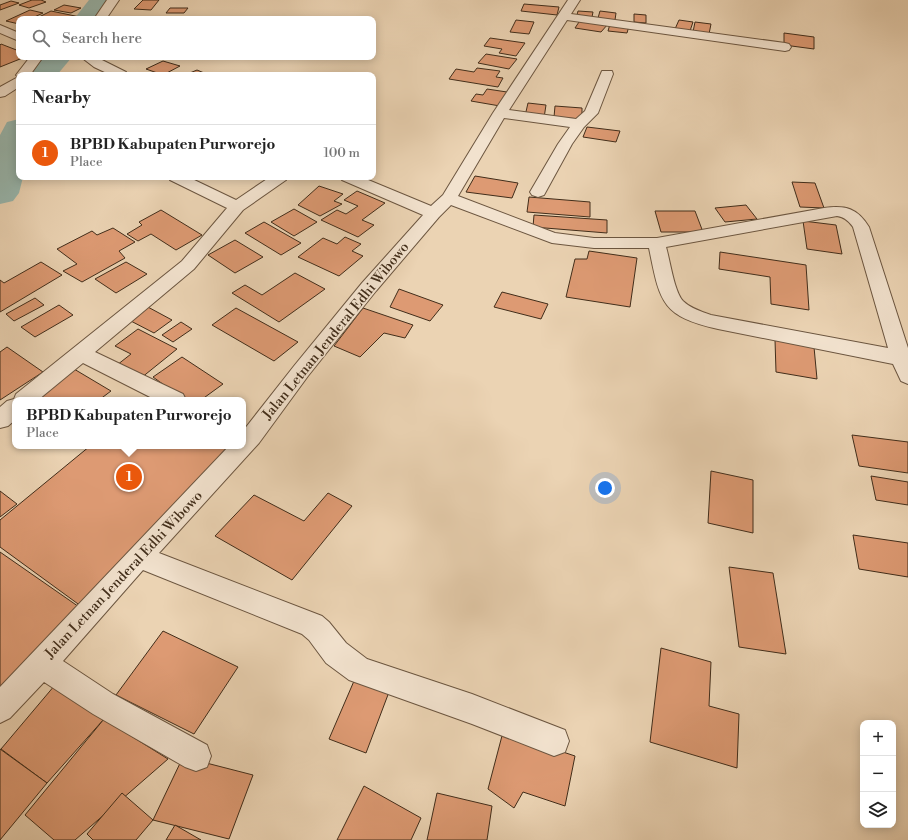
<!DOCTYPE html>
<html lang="en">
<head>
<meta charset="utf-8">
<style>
	body { margin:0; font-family:"Libre Bodoni",serif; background:#f6f6f6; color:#222 }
	.controls { position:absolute; right:12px; bottom:12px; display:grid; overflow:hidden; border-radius:8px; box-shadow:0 2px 10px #0003 }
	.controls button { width:36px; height:36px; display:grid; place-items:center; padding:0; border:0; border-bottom:1px solid #e0e0e0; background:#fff; color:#222; font:20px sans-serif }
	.you { position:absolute; left:605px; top:488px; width:14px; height:14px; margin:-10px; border:3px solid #fff; border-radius:50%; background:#1a73e8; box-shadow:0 0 0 6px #1a73e833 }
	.badge { display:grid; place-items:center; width:26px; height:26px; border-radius:50%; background:#ea580c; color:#fff; font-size:13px; font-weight:700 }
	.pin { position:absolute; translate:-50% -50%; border:2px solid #fff; box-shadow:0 1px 4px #0006 }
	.popup { position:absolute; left:12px; top:397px; width:234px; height:52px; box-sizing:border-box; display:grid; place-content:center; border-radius:8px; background:#fff; filter:drop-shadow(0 1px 3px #0005); font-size:13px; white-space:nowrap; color:#767676 }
	.popup b { font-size:15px; color:#222 }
	.popup::after { content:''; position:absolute; left:50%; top:100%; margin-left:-8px; border:8px solid transparent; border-top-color:#fff }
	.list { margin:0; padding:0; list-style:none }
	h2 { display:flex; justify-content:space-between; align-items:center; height:52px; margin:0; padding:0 16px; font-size:17px }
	h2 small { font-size:13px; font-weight:400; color:#767676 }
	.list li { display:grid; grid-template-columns:26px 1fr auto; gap:12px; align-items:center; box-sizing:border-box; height:56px; padding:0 16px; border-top:1px solid #e0e0e0 }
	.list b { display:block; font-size:15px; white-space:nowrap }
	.list p { margin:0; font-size:13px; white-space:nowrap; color:#767676 }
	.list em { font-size:13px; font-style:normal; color:#767676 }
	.icon { flex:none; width:22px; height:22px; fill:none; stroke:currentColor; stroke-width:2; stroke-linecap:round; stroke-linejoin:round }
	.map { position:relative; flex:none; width:908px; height:840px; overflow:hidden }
	.search { position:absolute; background:#fff; box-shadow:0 2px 10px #0003; left:16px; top:16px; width:360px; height:44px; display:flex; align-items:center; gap:10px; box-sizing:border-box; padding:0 14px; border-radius:8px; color:#767676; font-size:15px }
	.panel { position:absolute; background:#fff; box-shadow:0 2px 10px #0003; left:16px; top:72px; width:360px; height:108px; border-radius:8px }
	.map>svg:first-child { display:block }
</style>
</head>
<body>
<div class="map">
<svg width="908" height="840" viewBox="0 0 908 840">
	<rect width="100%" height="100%" fill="#ebd3b3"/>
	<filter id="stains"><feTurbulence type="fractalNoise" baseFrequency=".005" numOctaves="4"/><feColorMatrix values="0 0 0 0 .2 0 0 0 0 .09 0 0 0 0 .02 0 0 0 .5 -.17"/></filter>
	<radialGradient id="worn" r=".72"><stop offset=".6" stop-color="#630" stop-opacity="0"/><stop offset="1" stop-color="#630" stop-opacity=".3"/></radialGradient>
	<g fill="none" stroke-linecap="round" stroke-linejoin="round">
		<!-- river -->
		<g fill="#98b7ae" fill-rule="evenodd">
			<path d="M89,0H115L102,19H74Z"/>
			<path d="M41,57H72L57,75H26Z"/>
			<path d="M19,119V177H23L19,193L13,201L0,204V135L7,122Z"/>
		</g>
	</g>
	<!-- building -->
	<g fill="#dd9a73" stroke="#412d1a">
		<path d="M32,0H41L46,2L29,8L19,5Z"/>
		<path d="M143,0H159L151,10L134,9Z"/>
		<path d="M11,1L19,3L0,10V5Z"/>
		<path d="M524,4L559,7L557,15L521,11Z"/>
		<path d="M64,5L81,8L71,13L54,10Z"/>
		<path d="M170,8H188L184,13H166Z"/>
		<path d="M30,10L43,13L30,19H19V24L6,21Z"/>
		<path d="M51,11L80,17L76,19H35Z"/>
		<path d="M578,11L593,12L592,17L577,15Z"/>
		<path d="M600,11L616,13L615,20L598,18Z"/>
		<path d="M634,14L646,15V23L634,22Z"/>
		<path d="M581,19L608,24L601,32L575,28Z"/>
		<path d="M516,20L534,22L529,34L510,32Z"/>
		<path d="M679,20L693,22L690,31L675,29Z"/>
		<path d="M695,22L711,24L709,34L693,32Z"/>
		<path d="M610,24L629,26L627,33L608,31Z"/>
		<path d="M784,33L814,37V49L784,45Z"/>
		<path d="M490,38L525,43L516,56L499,53L502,49L484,46Z"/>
		<path d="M1,44L19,51V57H25L0,67V45Z"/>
		<path d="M486,54L517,59L509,69L478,63Z"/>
		<path d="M163,61L180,66L163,75L146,69Z"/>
		<path d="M477,68L500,71L496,77L503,78L498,87L449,79L456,69L474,72Z"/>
		<path d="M197,70L209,75H185Z"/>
		<path d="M487,89L507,92L500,106L471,101L476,94L483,95Z"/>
		<path d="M528,103L546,105L544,118L525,116Z"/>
		<path d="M555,106L582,108V119L554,117Z"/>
		<path d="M587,127L620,131L616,142L583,137Z"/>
		<path d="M475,176L518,183L512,198L466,192Z"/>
		<path d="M792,182L815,183L824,208L800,207Z"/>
		<path d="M319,186L343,194L334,201L342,204L320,216L298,205Z"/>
		<path d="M357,191L385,203L362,220L374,225L358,237L321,220L337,210L346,214L358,206L344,200Z"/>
		<path d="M529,197L590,202V217L527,212Z"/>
		<path d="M746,205L757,219L725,222L715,208Z"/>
		<path d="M294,209L317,222L294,236L271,222Z"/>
		<path d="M161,210L202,235L176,250L151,234L138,241L127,234L142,225L139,222Z"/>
		<path d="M655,211H695L703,232H661Z"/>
		<path d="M534,215L607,220V233L533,227Z"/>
		<path d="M803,221L836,225L842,254L807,249Z"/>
		<path d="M264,222L301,243L281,255L245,233Z"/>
		<path d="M113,228L135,242L119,251L125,258L82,282L63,271L77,264L57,249L92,231L97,235Z"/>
		<path d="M345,237L361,244L352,251L363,256L339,276L298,257L323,238L337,244Z"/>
		<path d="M235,240L263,257L235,273L208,255Z"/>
		<path d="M589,251L637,258L630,307L566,297L575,259H587Z"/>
		<path d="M720,252L806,265L809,310L771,304L770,277L719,269Z"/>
		<path d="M41,262L62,275L0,312V280L4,283Z"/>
		<path d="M126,262L147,274L116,293L95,279Z"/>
		<path d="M295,273L325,289L279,322L232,293L245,285L262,295Z"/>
		<path d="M399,289L443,305L430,321L390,307Z"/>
		<path d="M502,292L548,304L541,319L494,307Z"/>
		<path d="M35,298L44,305L14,321L6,314Z"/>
		<path d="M59,305L73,315L35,337L21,327Z"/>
		<path d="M146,306L172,320L154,333L127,319Z"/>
		<path d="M236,308L298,342L274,361L212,325Z"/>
		<path d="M363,308L413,325L405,338L384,333L360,357L334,346Z"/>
		<path d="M181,322L192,329L173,342L162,335Z"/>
		<path d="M138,329L177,349L141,378L117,365L131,354L115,346Z"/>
		<path d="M775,340L814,347L817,379L776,372Z"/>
		<path d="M7,347L43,372L0,400V352Z"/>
		<path d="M182,357L223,384L201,400H185L153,377Z"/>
		<path d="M74,369L111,391L99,400H32Z"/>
		<path d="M852,435L908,442V473L859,466Z"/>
		<path d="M90,446H234L85,609L0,547V520Z"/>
		<path d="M711,471L753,480V533L708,523Z"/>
		<path d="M871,476L908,482V505L876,500Z"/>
		<path d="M0,491L17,504L0,517Z"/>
		<path d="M328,493L352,506L292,580L215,536L254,495L304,521Z"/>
		<path d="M853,535L908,543V577L859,569Z"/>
		<path d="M0,552L82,609L0,696Z"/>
		<path d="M729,567L773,573L786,654L739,647Z"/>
		<path d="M163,631L238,667L194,734L116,695Z"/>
		<path d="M661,648L711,662L709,706L739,714L737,768L650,742Z"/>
		<path d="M354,681L389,692L366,753L329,739Z"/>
		<path d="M55,685L104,719L47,783L1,749Z"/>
		<path d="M104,719L168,759L75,840H54L25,815Z"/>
		<path d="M503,732L575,756L565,806L523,792L514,808L488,789Z"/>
		<path d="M0,749L47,783L0,840Z"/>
		<path d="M183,757L253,775L229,839L153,820Z"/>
		<path d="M364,786L421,818L411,840H337Z"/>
		<path d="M122,793L153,820L136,840H93L87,834Z"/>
		<path d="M437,793L492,806L487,840H427Z"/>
		<path d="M175,825L201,840H166Z"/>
	</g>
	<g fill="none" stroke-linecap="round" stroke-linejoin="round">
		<defs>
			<g id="minor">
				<path d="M107,0H119L106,19H94Z"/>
				<path d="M568,0H580L571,14L785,43L789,44L791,47L789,50L785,51L567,20L509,110L576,119L585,111L602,71H612L613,74L598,113L584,127L572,144L544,195L538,197L532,195L530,192L558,144L570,127L504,118L458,196L555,233L594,238H657L824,208C846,205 857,208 869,227L908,348V384L901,381L893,364L718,329C661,316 660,302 649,248H594L552,243L451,205L439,217L376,291L308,376L259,443L159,553L322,616L329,622L346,643L367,659L472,694L565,730L569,741L565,752L554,756L472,724L349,680L326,663L309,640L302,634L143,570L63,661L113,694L207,745L211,756L207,767L196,771L185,767L93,714L44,682L10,718L0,723V687L229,446H243V431L294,366L362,283L423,215L342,180L340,177H361L431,206L443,195L493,113ZM837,216C844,217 849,221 853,227L888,348L711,315C702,312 690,308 683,301C674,291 670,260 666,247Z"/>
				<path d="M0,25L19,33V41L0,33Z"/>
				<path d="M30,57H43L30,75H19V87L5,96L0,97V87L18,77L16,75Z"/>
				<path d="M81,57H96L126,72L128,75H111L94,67Z"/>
				<path d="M168,177H188L236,200L270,177H288L286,180L243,210L194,269L95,352L183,394L186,400H156L83,363L38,400H15V420L8,426L0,428V407L7,401L14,399L16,394L182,261L227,208L170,180Z"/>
			</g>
		</defs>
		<!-- minor casing -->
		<use href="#minor" stroke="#6c5640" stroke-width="2"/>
		<!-- minor -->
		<use href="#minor" fill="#f2e2ce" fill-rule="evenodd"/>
	</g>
	<g text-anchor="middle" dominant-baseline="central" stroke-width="3" stroke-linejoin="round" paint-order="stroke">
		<!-- street labels -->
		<g font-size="14" fill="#412d1a" stroke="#f2e2ce">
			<text transform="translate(336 331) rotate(-51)">Jalan Letnan Jenderal Edhi Wibowo</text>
			<text transform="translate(124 575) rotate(-47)">Jalan Letnan Jenderal Edhi Wibowo</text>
		</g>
	</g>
	<rect width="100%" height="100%" filter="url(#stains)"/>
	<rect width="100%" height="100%" fill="url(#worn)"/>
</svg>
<div class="controls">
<button>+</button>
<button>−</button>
<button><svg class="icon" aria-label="layers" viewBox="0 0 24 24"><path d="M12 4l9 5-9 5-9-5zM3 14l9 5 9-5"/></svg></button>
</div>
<div class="you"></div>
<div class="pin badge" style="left:129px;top:477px">1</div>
<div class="popup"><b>BPBD Kabupaten Purworejo</b>Place</div>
<div class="search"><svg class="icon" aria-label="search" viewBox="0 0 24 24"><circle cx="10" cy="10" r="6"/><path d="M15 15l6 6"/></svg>Search here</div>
<section class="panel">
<h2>Nearby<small></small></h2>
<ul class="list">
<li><span class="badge">1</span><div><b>BPBD Kabupaten Purworejo</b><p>Place</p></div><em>100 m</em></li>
</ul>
</section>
</div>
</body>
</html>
